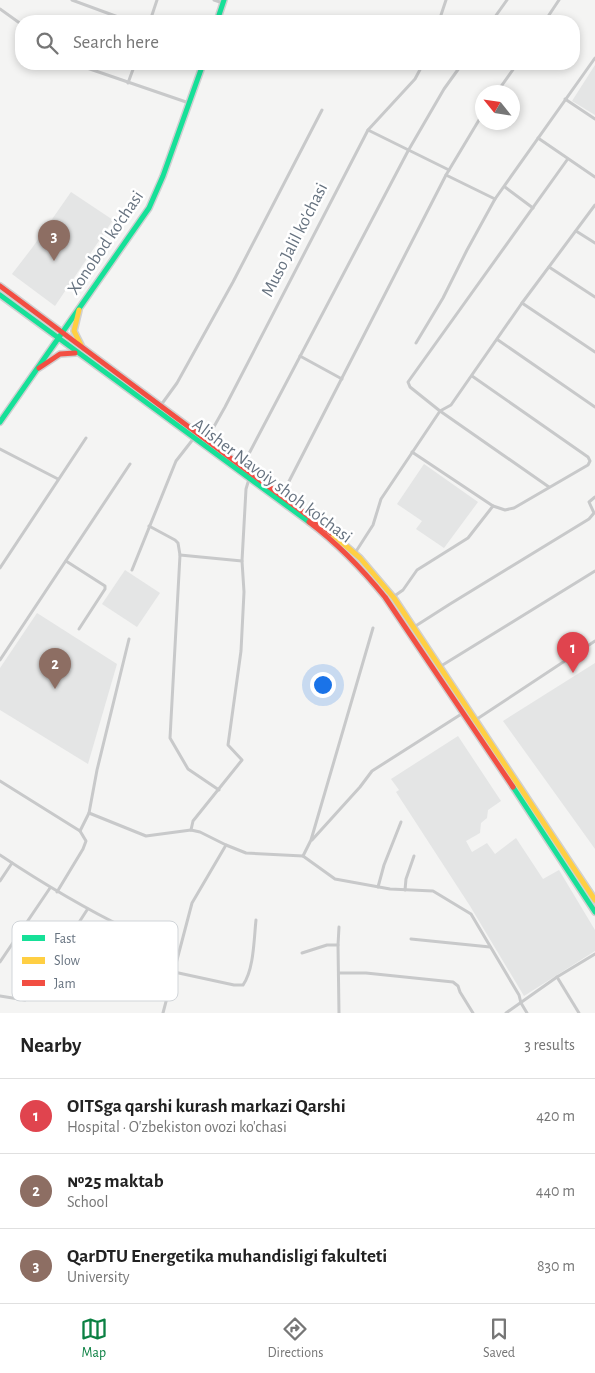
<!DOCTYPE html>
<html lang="en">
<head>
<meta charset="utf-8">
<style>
	body { margin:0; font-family:"Alegreya Sans",sans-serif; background:#f6f6f6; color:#222 }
	.compass { position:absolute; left:475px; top:85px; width:45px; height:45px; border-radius:50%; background:#fff; box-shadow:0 2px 8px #0003; rotate:300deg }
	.you { position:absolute; left:322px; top:684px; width:18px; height:18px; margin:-12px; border:4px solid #fff; border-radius:50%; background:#1a73e8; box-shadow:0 0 0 8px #1a73e833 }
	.badge { display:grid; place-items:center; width:32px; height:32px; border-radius:50%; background:#0b8043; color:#fff; font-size:16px; font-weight:700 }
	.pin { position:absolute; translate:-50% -41px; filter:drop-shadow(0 1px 2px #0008) }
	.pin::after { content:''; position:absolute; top:26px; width:18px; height:15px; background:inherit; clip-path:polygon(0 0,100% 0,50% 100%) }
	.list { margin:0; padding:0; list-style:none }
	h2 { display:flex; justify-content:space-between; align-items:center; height:65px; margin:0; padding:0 20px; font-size:21px }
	h2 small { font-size:16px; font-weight:400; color:#767676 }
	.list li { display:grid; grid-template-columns:32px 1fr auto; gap:15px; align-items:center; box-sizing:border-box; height:75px; padding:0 20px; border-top:1px solid #e0e0e0 }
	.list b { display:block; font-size:19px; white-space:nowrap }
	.list p { margin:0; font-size:16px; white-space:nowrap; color:#767676 }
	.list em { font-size:16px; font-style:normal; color:#767676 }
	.icon { flex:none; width:28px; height:28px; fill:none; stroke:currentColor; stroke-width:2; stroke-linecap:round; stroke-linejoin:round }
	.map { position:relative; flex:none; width:595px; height:1013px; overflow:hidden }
	.search { position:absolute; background:#fff; box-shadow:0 2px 8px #0003; left:15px; right:15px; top:15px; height:55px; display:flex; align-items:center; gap:12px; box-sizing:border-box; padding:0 18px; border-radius:20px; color:#767676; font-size:19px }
	.sheet { height:290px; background:#fff }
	nav { display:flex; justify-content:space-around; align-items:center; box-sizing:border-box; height:70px; border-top:1px solid #e0e0e0; background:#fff; font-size:14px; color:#767676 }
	nav a { display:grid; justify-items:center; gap:2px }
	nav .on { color:#0b8043 }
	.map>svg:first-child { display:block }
</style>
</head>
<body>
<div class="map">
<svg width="595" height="1013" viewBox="0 0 595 1013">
	<rect width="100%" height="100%" fill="#f4f4f3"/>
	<!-- built -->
	<g fill="#e4e5e5">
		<path d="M595,65V115L572,101Z"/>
		<path d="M71,192L113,220L55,306L12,274L32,248Z"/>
		<path d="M424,464L478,502L444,548L416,529L422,521L397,504Z"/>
		<path d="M125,570L160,593L137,627L102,604Z"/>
		<path d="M37,613L117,664L88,764L0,710V668Z"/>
		<path d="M595,663V849L503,721Z"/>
		<path d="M458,736L501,801L488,810L487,818L481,823L480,833L466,841L472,852L487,843L495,854L516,838L543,879L559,870L595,930V951L524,996L470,906L396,792L399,790L391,779Z"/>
	</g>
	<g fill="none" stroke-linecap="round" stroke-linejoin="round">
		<defs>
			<g id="fast">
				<path d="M217,21L224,0"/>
				<path d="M0,295L309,522"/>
				<path d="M0,422L149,208L163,176L203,64"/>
				<path d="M513,787L595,912"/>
			</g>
			<g id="slow">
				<path d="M79,310L74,331L81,345"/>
				<path d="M331,533L360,558L394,598L595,900"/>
			</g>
			<g id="jam">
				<path d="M0,286L331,533"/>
				<path d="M39,368L60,354L75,353"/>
				<path d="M309,522C337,543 363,570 385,597L513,787"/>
			</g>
		</defs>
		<!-- fast casing -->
		<use href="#fast" stroke="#d0d0d1" stroke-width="8"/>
		<!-- slow casing -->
		<use href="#slow" stroke="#d0d0d1" stroke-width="8"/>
		<!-- jam casing -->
		<use href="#jam" stroke="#d0d0d1" stroke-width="8"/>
		<!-- street -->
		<g stroke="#c8c9ca" stroke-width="3">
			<path d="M72,0L129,21"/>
			<path d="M214,0L223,3"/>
			<path d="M0,9L21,24"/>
			<path d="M150,21L157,0"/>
			<path d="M439,21L446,0"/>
			<path d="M492,21L507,0"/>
			<path d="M545,21L559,0"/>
			<path d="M80,64L87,68L189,103"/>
			<path d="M128,83L135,64"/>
			<path d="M497,92L517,64"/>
			<path d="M565,99L595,119"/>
			<path d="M368,130L449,170"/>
			<path d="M538,138L595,177"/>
			<path d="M446,175L495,199"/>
			<path d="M505,187L533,208"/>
			<path d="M576,231L595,243"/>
			<path d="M549,267L595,297"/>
			<path d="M522,303L595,352"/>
			<path d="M498,340L595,407"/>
			<path d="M416,343L443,298L467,250L495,199L595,58"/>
			<path d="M300,356L342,379"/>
			<path d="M161,405L177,383L233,282L322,110"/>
			<path d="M207,439L225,407L368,130L415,79L423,64"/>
			<path d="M0,449L58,479"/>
			<path d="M412,452L493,506L505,510L514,508L588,465L590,461L588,457L472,376"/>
			<path d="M243,465L408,151L444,89L462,64"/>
			<path d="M549,487L440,411L410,387L408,382L567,160"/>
			<path d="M282,495L446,175L482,115"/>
			<path d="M149,526L175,540L178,543L180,555L170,738L188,769L219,790"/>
			<path d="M355,553L373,525L381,499L440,411L451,405L522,303L595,205"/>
			<path d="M180,555L242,561"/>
			<path d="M66,561L105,586V589L79,629"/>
			<path d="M0,568L86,438"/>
			<path d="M132,570L176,461L194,438"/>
			<path d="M393,597L403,590L417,570L468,538L493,506"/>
			<path d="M414,627L450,604L589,519L594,513L589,502L595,497"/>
			<path d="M0,660L130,464"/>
			<path d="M441,666L595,571"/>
			<path d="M474,721L595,641"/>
			<path d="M0,781L80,831L89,813L97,770L129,639"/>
			<path d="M89,813L146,836L191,830L200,832L226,845L246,853L303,856L311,840L373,628"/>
			<path d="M191,830L193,821L242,760L228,745L241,651L244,592L242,561L246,489L249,479"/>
			<path d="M312,840L360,787L372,771L463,713"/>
			<path d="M0,855C42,883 84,908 129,930"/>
			<path d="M303,856L335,879L390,889L433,891L471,914L519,995L521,1003L527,1013"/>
			<path d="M0,881L12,863"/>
			<path d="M378,887L384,865L401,822"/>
			<path d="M405,890L406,879L414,856"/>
			<path d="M57,892L83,849L86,841L80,831"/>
			<path d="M411,939L490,947"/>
			<path d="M302,953L327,945H338"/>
			<path d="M0,962L50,888"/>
			<path d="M121,963L169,986"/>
			<path d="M174,972L234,985H243C254,970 254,938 256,920"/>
			<path d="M339,973H366L453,982L458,986L460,992L473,1013"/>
			<path d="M557,977L579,1013"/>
			<path d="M0,996L25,1000L32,995L87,910"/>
			<path d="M163,1013L192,903L226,845"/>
			<path d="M339,1013L338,945L339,927"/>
			<path d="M506,1013L557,977L595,954"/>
		</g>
		<!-- fast -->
		<use href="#fast" stroke="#16e098" stroke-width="5"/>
		<!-- slow -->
		<use href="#slow" stroke="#ffcf43" stroke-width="5"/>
		<!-- jam -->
		<use href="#jam" stroke="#f24e42" stroke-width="5"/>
	</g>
	<g text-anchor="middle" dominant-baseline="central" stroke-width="5" stroke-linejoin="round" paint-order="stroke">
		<!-- street labels -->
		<g font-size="18" fill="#677380" stroke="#fff">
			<text transform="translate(295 240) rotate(-63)">Muso Jalil ko'chasi</text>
			<text transform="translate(106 243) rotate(-56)">Xonobod ko'chasi</text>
			<text transform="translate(272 481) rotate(37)">Alisher Navoiy shoh ko'chasi</text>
		</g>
	</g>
	<!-- legend -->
	<rect x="12" y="921" width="166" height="80" rx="8" fill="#fff" stroke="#d1d5d9" stroke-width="1"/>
	<rect x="22" y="935" width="23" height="6" fill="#16e098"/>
	<rect x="22" y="957" width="23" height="7" fill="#ffcf43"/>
	<rect x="22" y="980" width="23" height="6" fill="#f24e42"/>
	<g font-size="14" fill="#677380">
		<text x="54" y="943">Fast</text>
		<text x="54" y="965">Slow</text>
		<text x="54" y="988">Jam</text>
	</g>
</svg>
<svg class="compass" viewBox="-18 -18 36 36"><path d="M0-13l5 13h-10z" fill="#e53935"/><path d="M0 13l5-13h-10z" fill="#767676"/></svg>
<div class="you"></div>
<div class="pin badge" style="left:573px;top:673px;background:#e0444e">1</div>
<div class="pin badge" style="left:55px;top:689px;background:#8d6e63">2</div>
<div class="pin badge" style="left:54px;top:261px;background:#8d6e63">3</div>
<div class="search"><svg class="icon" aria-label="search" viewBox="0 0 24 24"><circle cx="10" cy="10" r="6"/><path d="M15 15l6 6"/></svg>Search here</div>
</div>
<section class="sheet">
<h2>Nearby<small>3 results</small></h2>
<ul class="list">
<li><span class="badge" style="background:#e0444e">1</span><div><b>OITSga qarshi kurash markazi Qarshi</b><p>Hospital · O'zbekiston ovozi ko'chasi</p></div><em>420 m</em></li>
<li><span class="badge" style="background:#8d6e63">2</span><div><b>№25 maktab</b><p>School</p></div><em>440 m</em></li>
<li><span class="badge" style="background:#8d6e63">3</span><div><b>QarDTU Energetika muhandisligi fakulteti</b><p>University</p></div><em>830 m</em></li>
</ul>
</section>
<nav>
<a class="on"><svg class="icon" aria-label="map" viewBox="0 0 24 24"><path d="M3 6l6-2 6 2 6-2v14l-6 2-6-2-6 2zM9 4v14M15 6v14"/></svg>Map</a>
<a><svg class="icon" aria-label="directions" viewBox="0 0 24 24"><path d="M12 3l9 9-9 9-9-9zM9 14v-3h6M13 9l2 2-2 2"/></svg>Directions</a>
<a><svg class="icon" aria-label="saved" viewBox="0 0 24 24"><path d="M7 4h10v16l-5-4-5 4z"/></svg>Saved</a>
</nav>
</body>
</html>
